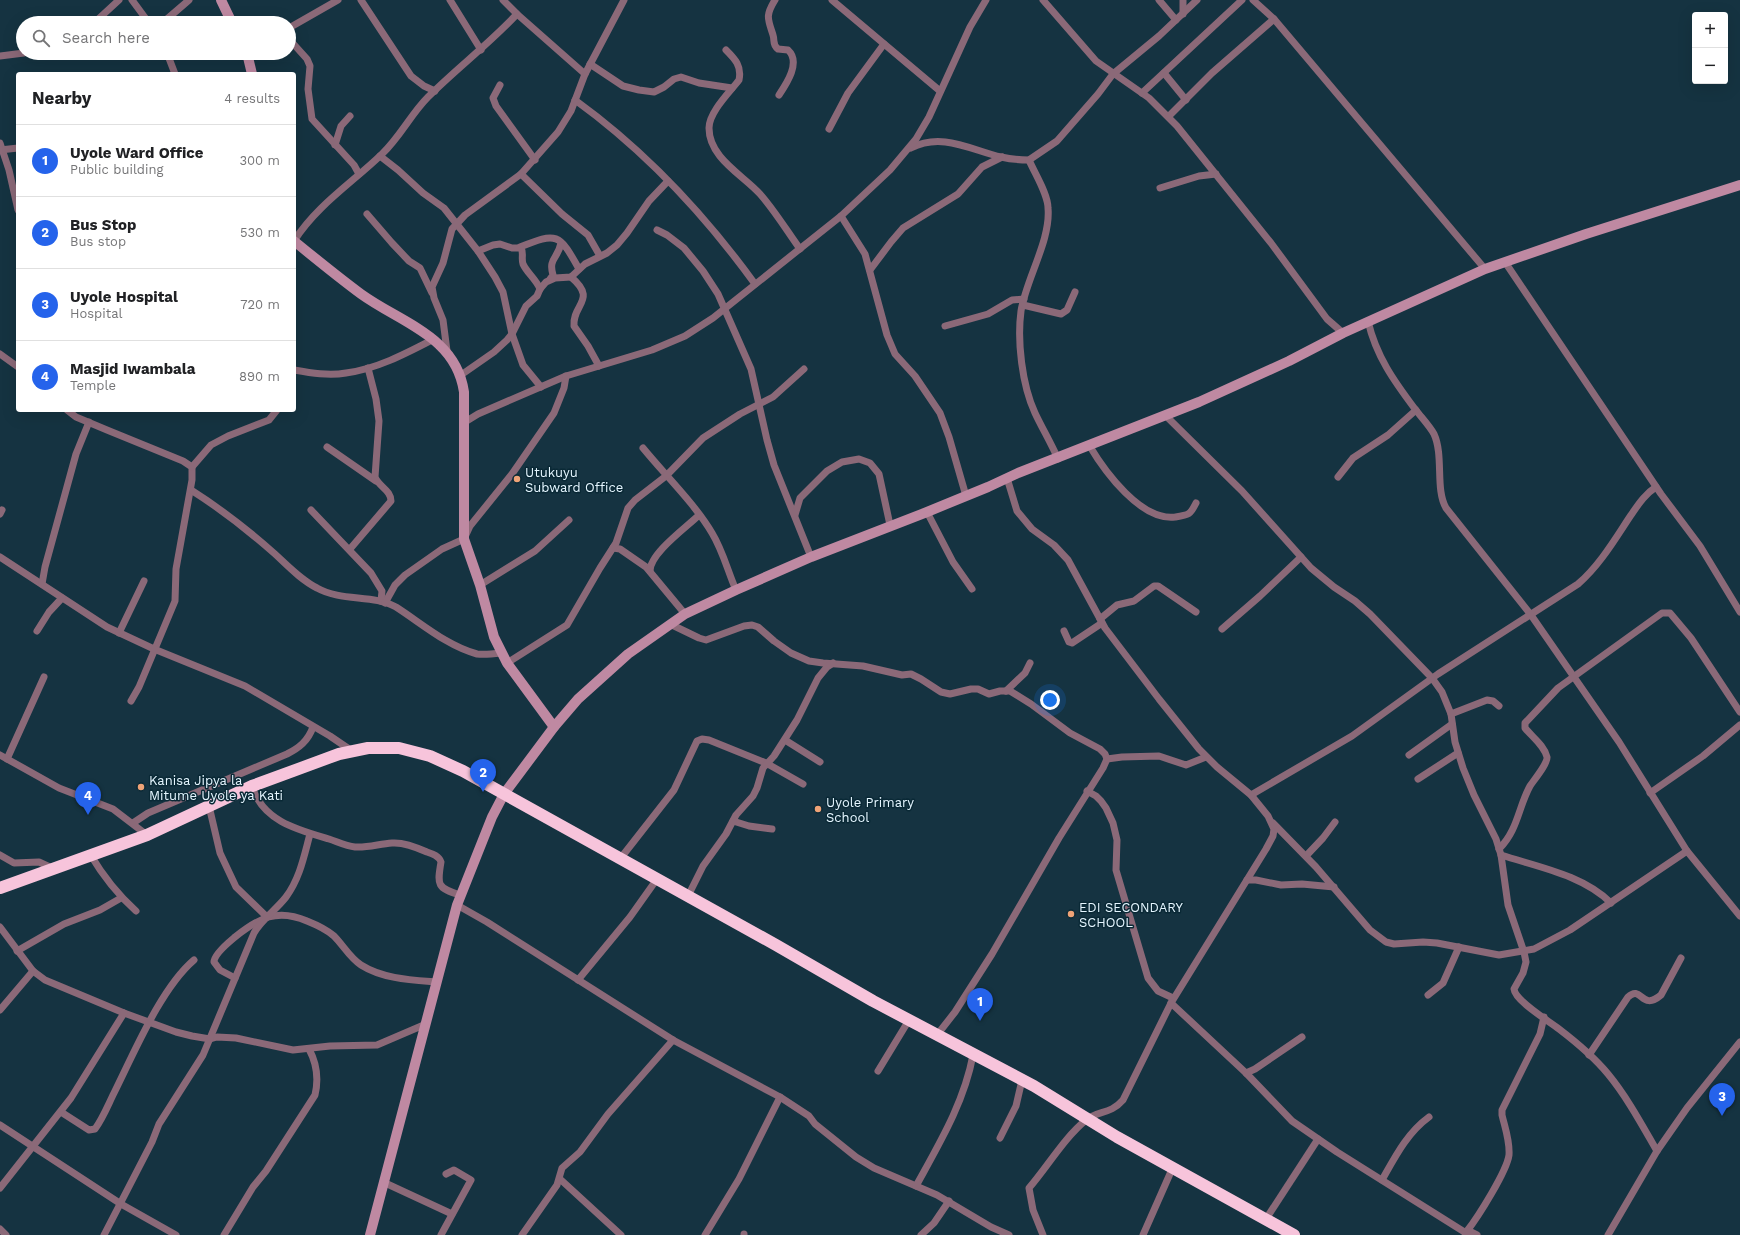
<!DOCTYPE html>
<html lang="en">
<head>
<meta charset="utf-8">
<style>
	body { margin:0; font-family:"Work Sans",sans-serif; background:#f2f2f2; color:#202124 }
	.controls { position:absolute; right:12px; top:12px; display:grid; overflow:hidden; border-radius:4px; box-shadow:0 4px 16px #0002 }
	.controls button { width:36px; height:36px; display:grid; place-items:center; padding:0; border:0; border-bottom:1px solid #e0e0e0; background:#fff; color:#202124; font:20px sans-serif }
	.you { position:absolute; left:1050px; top:700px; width:14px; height:14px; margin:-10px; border:3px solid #fff; border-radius:50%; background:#1a73e8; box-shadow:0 0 0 6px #1a73e833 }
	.badge { display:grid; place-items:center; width:26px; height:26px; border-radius:50%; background:#2563eb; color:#fff; font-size:13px; font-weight:700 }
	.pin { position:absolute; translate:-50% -33px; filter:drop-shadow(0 1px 2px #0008) }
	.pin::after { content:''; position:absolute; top:21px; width:14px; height:12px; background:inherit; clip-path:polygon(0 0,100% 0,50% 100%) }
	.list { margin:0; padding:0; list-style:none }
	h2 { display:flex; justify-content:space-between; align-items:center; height:52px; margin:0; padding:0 16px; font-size:17px }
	h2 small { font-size:13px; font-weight:400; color:#757577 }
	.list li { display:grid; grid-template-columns:26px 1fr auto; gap:12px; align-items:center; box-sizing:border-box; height:72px; padding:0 16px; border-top:1px solid #e0e0e0 }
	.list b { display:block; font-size:15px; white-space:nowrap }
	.list p { margin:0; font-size:13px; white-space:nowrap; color:#757577 }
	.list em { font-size:13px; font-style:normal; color:#757577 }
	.icon { flex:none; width:22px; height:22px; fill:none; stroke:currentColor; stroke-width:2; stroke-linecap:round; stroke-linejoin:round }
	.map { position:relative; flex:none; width:1740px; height:1235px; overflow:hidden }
	.search { position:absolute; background:#fff; box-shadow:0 4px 16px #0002; left:16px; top:16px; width:280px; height:44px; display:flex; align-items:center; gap:10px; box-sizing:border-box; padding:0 14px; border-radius:22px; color:#757577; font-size:15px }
	.panel { position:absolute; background:#fff; box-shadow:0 4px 16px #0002; left:16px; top:72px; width:280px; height:340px; border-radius:4px }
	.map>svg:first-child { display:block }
</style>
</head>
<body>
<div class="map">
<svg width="1740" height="1235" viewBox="0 0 1740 1235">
	<rect width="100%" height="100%" fill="#153341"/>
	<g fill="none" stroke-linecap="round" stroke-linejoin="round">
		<!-- street -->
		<g stroke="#8b6978" stroke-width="7">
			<path d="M132,0L149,23"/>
			<path d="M361,0L411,76L424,86L435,91"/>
			<path d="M450,0L481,50"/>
			<path d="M503,0L517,14L585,74"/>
			<path d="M775,0C765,16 768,19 773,35C775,41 772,45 778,49L788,50C801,62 787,83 779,95"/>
			<path d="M832,0L940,91"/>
			<path d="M1043,0L1096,61L1149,98L1177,126L1271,243L1327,319L1343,333"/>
			<path d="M1159,0L1176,20"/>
			<path d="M1253,0L1274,19L1485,269"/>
			<path d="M1183,14V0"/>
			<path d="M94,23L119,0"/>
			<path d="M157,23L167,19L189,0"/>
			<path d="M289,28L338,0"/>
			<path d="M289,39L307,59L310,66L308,89L312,119L354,165L359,174"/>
			<path d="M726,50C735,59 742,66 739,80C730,92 709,112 709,128C709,158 743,175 760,194C775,211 787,231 800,249"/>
			<path d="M167,53L175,74"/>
			<path d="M0,56L24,53"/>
			<path d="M590,64L623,86L639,90L654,92L664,87L674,79L681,77L699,83L732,88"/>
			<path d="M1164,73L1186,100"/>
			<path d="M500,85L493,98L496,106L535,160"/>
			<path d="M1142,93L1242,0"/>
			<path d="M575,100C644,150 705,215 755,284"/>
			<path d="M1169,116L1212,73L1274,19"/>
			<path d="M829,129L848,93L884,44"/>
			<path d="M0,143L9,170L18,210"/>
			<path d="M335,145L341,126L350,116"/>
			<path d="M911,148C942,132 971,150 1001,157C1010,159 1020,160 1029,160L1057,141L1098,94L1113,74L1159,36L1197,0"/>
			<path d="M0,150L18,148"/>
			<path d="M380,156L398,170L423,193L444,208L478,251L495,277L503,292L512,334L523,365L541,387"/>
			<path d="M1029,160C1035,174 1048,194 1048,208C1051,240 1026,279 1021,311C1017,341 1022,385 1035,413C1042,428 1051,443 1058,459"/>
			<path d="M521,174L562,214L588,235L600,256"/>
			<path d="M1160,188L1199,176L1216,174"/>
			<path d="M367,214L392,243L409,261L420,268L432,293"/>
			<path d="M841,216L865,254L887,335L895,354L915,376L940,413L949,437L966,496"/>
			<path d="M657,230L667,235L684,248L703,271L718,294L751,369L767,440L774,465L811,557"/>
			<path d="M294,241C317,205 352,183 382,154C400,137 411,114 428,97C457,68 489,44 517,14"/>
			<path d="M520,247C557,232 559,233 579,269"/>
			<path d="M478,251L493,245L500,244L512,248H521C524,253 521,258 523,264C527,273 536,279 540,289"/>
			<path d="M1505,262L1661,494L1700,546L1740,612"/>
			<path d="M870,270L891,242L903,228L958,194L982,167L1002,157"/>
			<path d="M571,277C598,300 572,304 574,326L588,346L599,366"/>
			<path d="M550,279L553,275C548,258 558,259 561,243"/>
			<path d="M1023,305L1061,314L1067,310L1075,292"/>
			<path d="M1368,321C1376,356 1394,381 1415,409C1421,417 1429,425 1434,434C1444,456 1435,489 1446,508L1531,615L1619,742L1687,851L1740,916"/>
			<path d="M945,326L988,314L1012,300L1024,299"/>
			<path d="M447,351L443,320L434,298L432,287L443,263L452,229L465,215L521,174L558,132L571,111L585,74L624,0"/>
			<path d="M0,354L18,367"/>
			<path d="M294,370C311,373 329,376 346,373C377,369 407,353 434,339"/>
			<path d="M461,375L494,352L507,340L512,334L526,306L537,296L540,289L546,282L555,278L571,277L585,264L607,253L617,245L627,233L649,201L668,181"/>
			<path d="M67,410L76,417L107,430L183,461L192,467V480L176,569L175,601L139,687L131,701"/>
			<path d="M1165,415L1242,491L1311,568L1334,587L1355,601L1370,614L1432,678L1442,692L1451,714L1455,742L1463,768L1474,795L1496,839L1501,855L1508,905L1524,952L1526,962L1523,973L1514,989C1515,1001 1549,1021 1559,1029C1576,1042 1594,1057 1608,1074C1627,1097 1642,1125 1657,1151"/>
			<path d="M465,422L478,414L566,376L652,350L685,336L713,318L841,216L890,170L916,139L929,117L970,27L986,0"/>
			<path d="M1089,445C1105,472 1141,521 1175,517C1189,515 1190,515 1196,503"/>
			<path d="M327,447L376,481"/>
			<path d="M643,448C665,475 695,504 712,533C723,551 728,572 736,590"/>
			<path d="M192,467L211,445L228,436L269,420L277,410"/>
			<path d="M1338,477L1353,458L1388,435L1416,410"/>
			<path d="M1007,478L1017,511L1032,529L1054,545L1068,560L1105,628L1159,699L1199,749L1217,767L1251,795L1268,816L1274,829L1273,836L1266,849L1171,1003L1123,1100C1110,1115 1098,1110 1086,1120C1064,1138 1048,1166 1029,1188L1033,1210L1043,1235"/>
			<path d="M191,490C221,509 248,530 275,554C288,566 301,580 317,588C342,602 373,594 396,607C421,623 447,646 477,654C485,655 493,654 501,653"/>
			<path d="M311,510L371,573L382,591L381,601"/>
			<path d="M927,512L953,562L972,589"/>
			<path d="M0,514L2,510"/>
			<path d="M795,515L800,498L827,471L842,462L859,459L870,463L879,474L890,525"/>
			<path d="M613,548L620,549L646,567L685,614"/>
			<path d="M350,549L391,501C391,490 379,487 375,477L379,421L376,399L368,368"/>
			<path d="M0,557L107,627L154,649L245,686L330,736L352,751"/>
			<path d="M650,571C650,553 687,527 699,515"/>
			<path d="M42,584L45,567L76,454L89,422"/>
			<path d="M480,585L535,551L569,520"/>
			<path d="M385,603L395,585L405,575L442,549L464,539L470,526L512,474L554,413L564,388L566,376"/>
			<path d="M1100,619L1117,605L1134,601L1154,586H1158L1196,612"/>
			<path d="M670,624L699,638L706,640L744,626L752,625L758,627L774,641L791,653L809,661L823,663L863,666L902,675L911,674L921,679L941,692L950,694L971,689H978L989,694L1000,691H1010L1031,704L1070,733L1100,749L1105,754L1107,759L1103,768L1059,838L992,954L955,1012L937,1035"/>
			<path d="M1222,629L1260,596L1301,557"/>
			<path d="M37,631L49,612L62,598"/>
			<path d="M1064,631L1069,642L1072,643L1102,623"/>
			<path d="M119,633L144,581"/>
			<path d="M507,663L567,625L600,568L616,543L628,508L635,500L666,476L703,438L740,414L773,397L804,369"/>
			<path d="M1006,691L1025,673L1030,663"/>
			<path d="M1451,714L1487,700L1493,701L1499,706"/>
			<path d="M785,740L820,762"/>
			<path d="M0,755L59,788L113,809L147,835"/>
			<path d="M1409,755L1452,724"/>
			<path d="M7,759L44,677"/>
			<path d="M1107,759L1122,757L1159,756L1186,765L1206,757"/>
			<path d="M1418,779L1458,753"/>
			<path d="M252,786C262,821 298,830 329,839C338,842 346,846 355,847C367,848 379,844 392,843C403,842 416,847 427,852C433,854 439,856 441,862C437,885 437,888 460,895"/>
			<path d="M1087,791L1096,796L1101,801L1106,808L1113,823L1117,840L1116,870L1148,978L1158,991L1173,998"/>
			<path d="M1650,793L1703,756L1740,725"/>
			<path d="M1251,795L1352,736L1438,674L1578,584C1600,565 1615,539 1631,515C1638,505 1645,494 1656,487"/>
			<path d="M209,806L220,853L236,887L267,917"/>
			<path d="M733,821L749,826L772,829"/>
			<path d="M133,823L148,813L287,754C299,748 308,741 313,727"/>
			<path d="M1273,823L1316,867L1370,930L1386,942L1394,944L1423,942L1437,943L1499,955L1534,949L1570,930L1687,851"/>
			<path d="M1499,849C1518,830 1518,808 1530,786C1534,780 1548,763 1547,757C1544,745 1532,737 1525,728V723L1558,688L1662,613H1670L1691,638L1740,712"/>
			<path d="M90,854C103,876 117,894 136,911"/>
			<path d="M0,855L14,863L39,862L52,868"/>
			<path d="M1501,855C1538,867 1583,875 1611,903"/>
			<path d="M1306,856L1323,838L1335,822"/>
			<path d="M620,859L674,790L697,741L702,739L709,740L766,763L803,784"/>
			<path d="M1247,880H1256L1281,885L1302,884L1334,887"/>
			<path d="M688,896L703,866L726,834L736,815L753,796L757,788L763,768L774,756L797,720L818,678L827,667L833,663"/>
			<path d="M457,905L487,922L673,1040L780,1097L809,1116L815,1124L856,1157L874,1168L937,1195L991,1227L1009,1235"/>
			<path d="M0,927L33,971L45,980L124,1013L176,1032L192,1036L210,1039L217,1037L236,1038L293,1050L330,1046L377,1045L426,1024"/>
			<path d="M17,951L64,924L100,910L121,898"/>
			<path d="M235,978L220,970L214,962C214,954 229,942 235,937C259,918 277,908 307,921C317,925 326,929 334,936C343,945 350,958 361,965C383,979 412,980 437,982"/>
			<path d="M578,980L630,917L657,879"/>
			<path d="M1428,995L1443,983L1459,947"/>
			<path d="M1171,1003L1246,1073L1292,1121L1337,1152L1466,1233"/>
			<path d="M0,1010L33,971"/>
			<path d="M1589,1055L1628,997C1642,984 1641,1012 1661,995L1681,958"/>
			<path d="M878,1071L909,1020"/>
			<path d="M1246,1073L1255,1069L1302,1037"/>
			<path d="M61,1112L89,1130L95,1129C103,1118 108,1105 114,1093C134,1053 161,988 194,960"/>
			<path d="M0,1125L121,1204L176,1235"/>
			<path d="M1000,1138L1016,1106L1022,1080"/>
			<path d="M560,1179L621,1235"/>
			<path d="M1382,1180C1395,1157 1407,1133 1429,1117"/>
			<path d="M383,1182L452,1214"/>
			<path d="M916,1186C939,1144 964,1103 973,1055"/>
			<path d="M0,1188L71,1098L124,1013"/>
			<path d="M1266,1219L1318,1139"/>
			<path d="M0,1229L6,1235"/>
			<path d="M1467,1231C1478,1217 1507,1171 1509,1155C1510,1141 1505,1128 1502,1115V1110L1540,1034L1544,1017"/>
			<path d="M1465,1233L1469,1231L1477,1235"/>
			<path d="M744,1234V1235"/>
			<path d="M104,1235L152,1142L159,1124L203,1055L254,933C262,919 276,910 286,897C300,878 304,856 310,834"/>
			<path d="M224,1235L253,1187L266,1171L315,1095C319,1078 317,1064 309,1049"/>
			<path d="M441,1235L471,1180L454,1170L446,1174"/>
			<path d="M522,1235L557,1185L562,1168L580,1152L608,1114L673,1040"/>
			<path d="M705,1235L739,1179L780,1097"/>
			<path d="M921,1235L934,1223L949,1201"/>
			<path d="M1143,1235L1173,1167"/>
			<path d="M1608,1235L1657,1151L1687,1108L1740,1042"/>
		</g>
		<!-- secondary -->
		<g stroke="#bf89a2" stroke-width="10">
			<path d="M221,0L232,23"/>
			<path d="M247,53L252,74"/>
			<path d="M294,241C316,259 338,277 361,294C401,323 456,336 464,392V539L480,585L494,637L507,663L554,727"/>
			<path d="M370,1235L457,905L492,817L504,794L554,727L578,699L628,654L685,614L736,590L811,557L927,512L988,487L1018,473L1199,402L1289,361L1343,333L1485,269L1586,234L1740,185"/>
		</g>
		<!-- highway -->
		<path stroke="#f7c4db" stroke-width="12" d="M0,888L147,835L252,786L339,754L368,748H399L430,756L463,771L776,945L873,1001L1034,1086L1117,1137L1294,1235"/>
	</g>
	<!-- markers -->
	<g fill="#efa377" stroke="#0a2936" stroke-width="1.5">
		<circle cx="517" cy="479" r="4"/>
		<circle cx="141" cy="787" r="4"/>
		<circle cx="818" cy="809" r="4"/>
		<circle cx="1071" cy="914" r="4"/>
	</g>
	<g text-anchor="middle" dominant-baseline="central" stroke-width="3" stroke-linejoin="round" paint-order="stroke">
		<!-- poi labels -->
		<g font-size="13" fill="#e5f6ff" stroke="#0a2936" text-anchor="start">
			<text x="525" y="472">Utukuyu<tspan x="525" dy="15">Subward Office</tspan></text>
			<text x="149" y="780">Kanisa Jipya la<tspan x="149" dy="15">Mitume Uyole ya Kati</tspan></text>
			<text x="826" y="802">Uyole Primary<tspan x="826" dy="15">School</tspan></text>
			<text x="1079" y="907">EDI SECONDARY<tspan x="1079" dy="15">SCHOOL</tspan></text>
		</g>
	</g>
</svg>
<div class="controls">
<button>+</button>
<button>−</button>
</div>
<div class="you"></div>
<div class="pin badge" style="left:980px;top:1021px">1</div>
<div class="pin badge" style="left:483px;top:792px">2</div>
<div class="pin badge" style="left:1722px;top:1116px">3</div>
<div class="pin badge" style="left:88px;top:815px">4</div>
<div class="search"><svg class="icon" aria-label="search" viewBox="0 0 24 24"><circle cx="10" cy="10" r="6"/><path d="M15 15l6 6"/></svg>Search here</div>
<section class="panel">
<h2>Nearby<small>4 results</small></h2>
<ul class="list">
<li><span class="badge">1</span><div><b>Uyole Ward Office</b><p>Public building</p></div><em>300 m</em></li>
<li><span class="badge">2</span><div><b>Bus Stop</b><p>Bus stop</p></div><em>530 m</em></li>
<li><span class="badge">3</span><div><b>Uyole Hospital</b><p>Hospital</p></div><em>720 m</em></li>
<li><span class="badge">4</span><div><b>Masjid Iwambala</b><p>Temple</p></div><em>890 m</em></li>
</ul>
</section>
</div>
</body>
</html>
